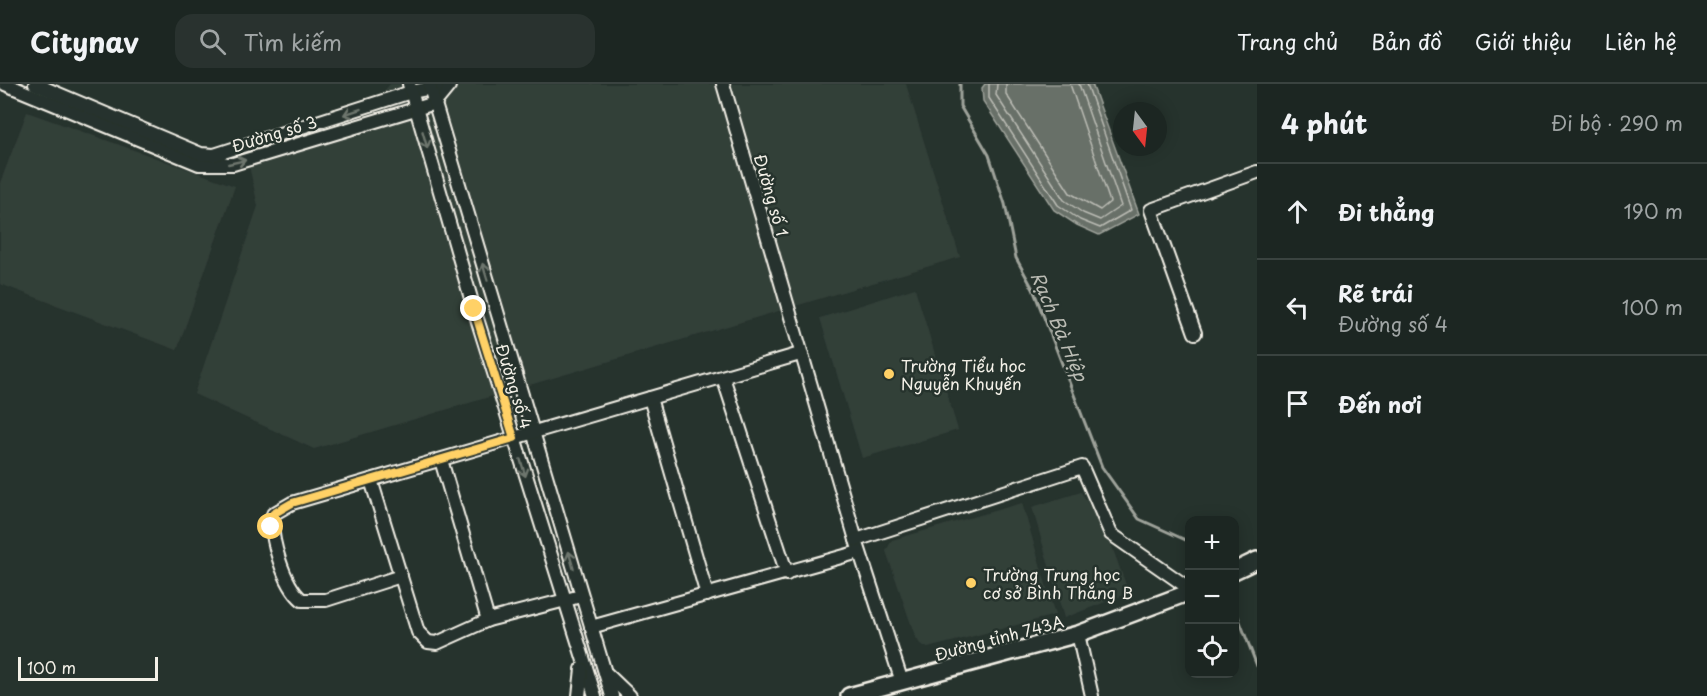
<!DOCTYPE html>
<html lang="vi">
<head>
<meta charset="utf-8">
<style>
	body { margin:0; font-family:"Playpen Sans",sans-serif; background:#29322f; color:#f1f3f6 }
	.controls { position:absolute; right:18px; bottom:18px; display:grid; overflow:hidden; border-radius:12px; box-shadow:0 3px 15px #0003 }
	.controls button { width:54px; height:54px; display:grid; place-items:center; padding:0; border:0; border-bottom:2px solid #3a4340; background:#1c2622; color:#f1f3f6; font:30px sans-serif }
	.compass { position:absolute; left:1113px; top:18px; width:54px; height:54px; border-radius:50%; background:#1c2622; box-shadow:0 3px 15px #0003; rotate:165deg }
	.scale { position:absolute; left:18px; bottom:15px; width:140px; box-sizing:border-box; padding-left:6px; border:3px solid #f4f1e8; border-top:0; font-size:16px; line-height:21px; white-space:nowrap; color:#f4f1e8; -webkit-text-stroke:4px #26332d; paint-order:stroke }
	.stop { position:absolute; width:18px; height:18px; margin:-14px; border:4px solid #ffd166; border-radius:50%; background:#fff }
	.stop.end { background:#ffd166; border-color:#fff; box-shadow:0 2px 6px #0008 }
	.list { margin:0; padding:0; list-style:none }
	h2 { display:flex; justify-content:space-between; align-items:center; height:78px; margin:0; padding:0 24px; font-size:26px }
	h2 small { font-size:20px; font-weight:400; color:#a0a5a5 }
	.list li { display:grid; grid-template-columns:39px 1fr auto; gap:18px; align-items:center; box-sizing:border-box; height:96px; padding:0 24px; border-top:2px solid #3a4340 }
	.list b { display:block; font-size:22px; white-space:nowrap }
	.list p { margin:0; font-size:20px; white-space:nowrap; color:#a0a5a5 }
	.list em { font-size:20px; font-style:normal; color:#a0a5a5 }
	.icon { flex:none; width:33px; height:33px; fill:none; stroke:currentColor; stroke-width:2; stroke-linecap:round; stroke-linejoin:round }
	.map { position:relative; flex:none; width:1257px; height:612px; overflow:hidden }
	header { display:flex; align-items:center; gap:36px; box-sizing:border-box; height:84px; padding:0 30px; background:#1c2622; border-bottom:2px solid #3a4340 }
	header strong { font-size:28px }
	nav { display:flex; gap:33px; margin-inline-start:auto; font-size:21px }
	.search { width:420px; height:54px; background:#29322f; display:flex; align-items:center; gap:15px; box-sizing:border-box; padding:0 21px; border-radius:18px; color:#a0a5a5; font-size:22px }
	main { display:flex }
	aside { flex:1; background:#1c2622 }
	.map>svg:first-child { display:block }
</style>
</head>
<body>
<header>
<strong>Citynav</strong>
<div class="search"><svg class="icon" aria-label="search" viewBox="0 0 24 24"><circle cx="10" cy="10" r="6"/><path d="M15 15l6 6"/></svg>Tìm kiếm</div>
<nav><a>Trang chủ</a><a>Bản đồ</a><a>Giới thiệu</a><a>Liên hệ</a></nav>
</header>
<main>
<div class="map">
<svg width="1257" height="612" viewBox="0 0 1257 612">
	<rect width="100%" height="100%" fill="#26332d"/>
	<filter id="ink" filterUnits="userSpaceOnUse"><feTurbulence type="fractalNoise" baseFrequency=".0167" numOctaves="2"/><feDisplacementMap in="SourceGraphic" scale="12" xChannelSelector="R" yChannelSelector="G"/><feConvolveMatrix kernelMatrix="1 2 1 2 8 2 1 2 1" color-interpolation-filters="sRGB"/></filter>
	<g filter="url(#ink)">
		<!-- built -->
		<g fill="#333f39">
			<path d="M390,0H906L960,173L314,365L194,310L258,122L244,59L379,13Z"/>
			<path d="M27,28L235,102L177,266L0,200V99Z"/>
			<path d="M915,204L958,346L862,374L820,234Z"/>
			<path d="M1081,408L1107,449L1129,509L1064,534L1032,423Z"/>
			<path d="M1022,419L1055,531L928,564L920,560L915,552L886,467L892,456Z"/>
		</g>
		<!-- water -->
		<path fill="#676f68" stroke="#9fa39b" stroke-width="1.5" d="M985,0H1092L1139,130L1099,151L1077,141L1054,126L983,17L982,4Z"/>
		<g fill="none" stroke-linecap="round" stroke-linejoin="round">
			<!-- shore -->
			<g stroke="#bcbdb5" stroke-width="1.5">
				<path d="M989,0V14L1058,121L1080,136L1100,144L1131,126L1087,0"/>
				<path d="M997,0L996,11L1064,116L1083,129L1100,136L1121,122L1079,0"/>
				<path d="M1006,0V10L1070,109L1100,126L1110,118L1070,0"/>
			</g>
			<!-- stream -->
			<g stroke="#9fa39b" stroke-width="3">
				<path d="M960,0V22L989,71L1005,120L1016,174L1033,205L1102,383L1139,435L1190,458"/>
				<path d="M1234,522L1257,582"/>
			</g>
			<defs>
				<g id="minor">
					<path d="M5,0L199,80H233L435,19L449,2"/>
					<path d="M35,0L201,70L214,71L411,8L437,3"/>
					<path d="M409,0L474,225L595,612"/>
					<path d="M429,0L612,612"/>
					<path d="M723,0L856,456L902,598"/>
					<path d="M1195,249L1151,126L1257,88"/>
					<path d="M723,293L787,490"/>
					<path d="M650,314L707,511"/>
					<path d="M441,376L488,536"/>
					<path d="M371,396L418,548L428,558L437,559L488,536L581,512"/>
					<path d="M856,456L1082,383L1111,450L1190,505"/>
					<path d="M401,492L326,516H302C284,501 269,453 273,430L292,419L800,270"/>
					<path d="M591,543L859,468"/>
					<path d="M1078,550L1092,612"/>
					<path d="M607,590L630,612"/>
					<path d="M579,612L582,585"/>
				</g>
				<g id="major">
					<path d="M1234,487L1257,476"/>
					<path d="M849,612L1078,550L1190,508"/>
				</g>
			</defs>
			<!-- minor casing -->
			<use href="#minor" stroke="#f4f1e8" stroke-width="16"/>
			<!-- major casing -->
			<use href="#major" stroke="#f4f1e8" stroke-width="20"/>
			<!-- minor -->
			<use href="#minor" stroke="#26332d" stroke-width="12"/>
			<!-- major -->
			<use href="#major" stroke="#26332d" stroke-width="15"/>
		</g>
		<!-- one-way arrows -->
		<defs><path id="oneway-shaft" d="M-6 0H5M1.5-3L5.5 0L1.5 3" fill="none" stroke-width="1.6" stroke-linecap="round" stroke-linejoin="round" transform="scale(1.5)"/></defs>
		<g stroke="#6e766e">
			<use href="#oneway-shaft" transform="translate(352 28) rotate(161)"/>
			<use href="#oneway-shaft" transform="translate(425 56) rotate(74)"/>
			<use href="#oneway-shaft" transform="translate(237 78) rotate(-13)"/>
			<use href="#oneway-shaft" transform="translate(485 188) rotate(-107)"/>
			<use href="#oneway-shaft" transform="translate(523 384) rotate(73)"/>
			<use href="#oneway-shaft" transform="translate(571 476) rotate(-106)"/>
		</g>
	</g>
	<g fill="none" stroke-linecap="round" stroke-linejoin="round" filter="url(#ink)">
		<!-- route -->
		<path stroke="#ffd166" stroke-width="8" d="M271,443L273,430L292,419L514,354L474,225"/>
	</g>
	<!-- markers -->
	<g fill="#ffd166" stroke="#26332d" stroke-width="2">
		<circle cx="889" cy="290" r="6"/>
		<circle cx="971" cy="499" r="6"/>
	</g>
	<g text-anchor="middle" dominant-baseline="central" stroke-width="5" stroke-linejoin="round" paint-order="stroke">
		<!-- street labels -->
		<g font-size="16" fill="#f4f1e8" stroke="#26332d">
			<text transform="translate(274 49) rotate(-17)">Đường số 3</text>
			<text transform="translate(772 111) rotate(74)">Đường số 1</text>
			<text transform="translate(515 302) rotate(73)">Đường số 4</text>
			<text transform="translate(999 553) rotate(-15)">Đường tỉnh 743A</text>
		</g>
		<!-- poi labels -->
		<g font-size="16" fill="#f4f1e8" stroke="#26332d" text-anchor="start">
			<text x="901" y="281">Trường Tiểu học<tspan x="901" dy="18">Nguyễn Khuyến</tspan></text>
			<text x="983" y="490">Trường Trung học<tspan x="983" dy="18">cơ sở Bình Thắng B</tspan></text>
		</g>
		<!-- water labels -->
		<g font-size="18" font-style="italic" fill="#bcbdb5" stroke="#26332d">
			<text transform="translate(1060 242) rotate(67)">Rạch Bà Hiệp</text>
		</g>
	</g>
</svg>
<div class="controls">
<button>+</button>
<button>−</button>
<button><svg class="icon" aria-label="locate" viewBox="0 0 24 24"><circle cx="12" cy="12" r="6"/><path d="M12 2v4M12 18v4M2 12h4M18 12h4"/></svg></button>
</div>
<svg class="compass" viewBox="-18 -18 36 36"><path d="M0-13l5 13h-10z" fill="#e53935"/><path d="M0 13l5-13h-10z" fill="#a0a5a5"/></svg>
<div class="scale">100 m</div>
<div class="stop" style="left:271px;top:443px"></div>
<div class="stop end" style="left:474px;top:225px"></div>
</div>
<aside>
<h2>4 phút<small>Đi bộ · 290 m</small></h2>
<ul class="list">
<li><svg class="icon" aria-label="ahead" viewBox="0 0 24 24"><path d="M12 20V5M6 11l6-6 6 6"/></svg><div><b>Đi thẳng</b></div><em>190 m</em></li>
<li><svg class="icon" aria-label="left" viewBox="0 0 24 24"><path d="M17 20v-9H6M10 6l-5 5 5 5"/></svg><div><b>Rẽ trái</b><p>Đường số 4</p></div><em>100 m</em></li>
<li><svg class="icon" aria-label="arrive" viewBox="0 0 24 24"><path d="M6 21V4h12l-3 4 3 4H6"/></svg><div><b>Đến nơi</b></div></li>
</ul>
</aside>
</main>
</body>
</html>
